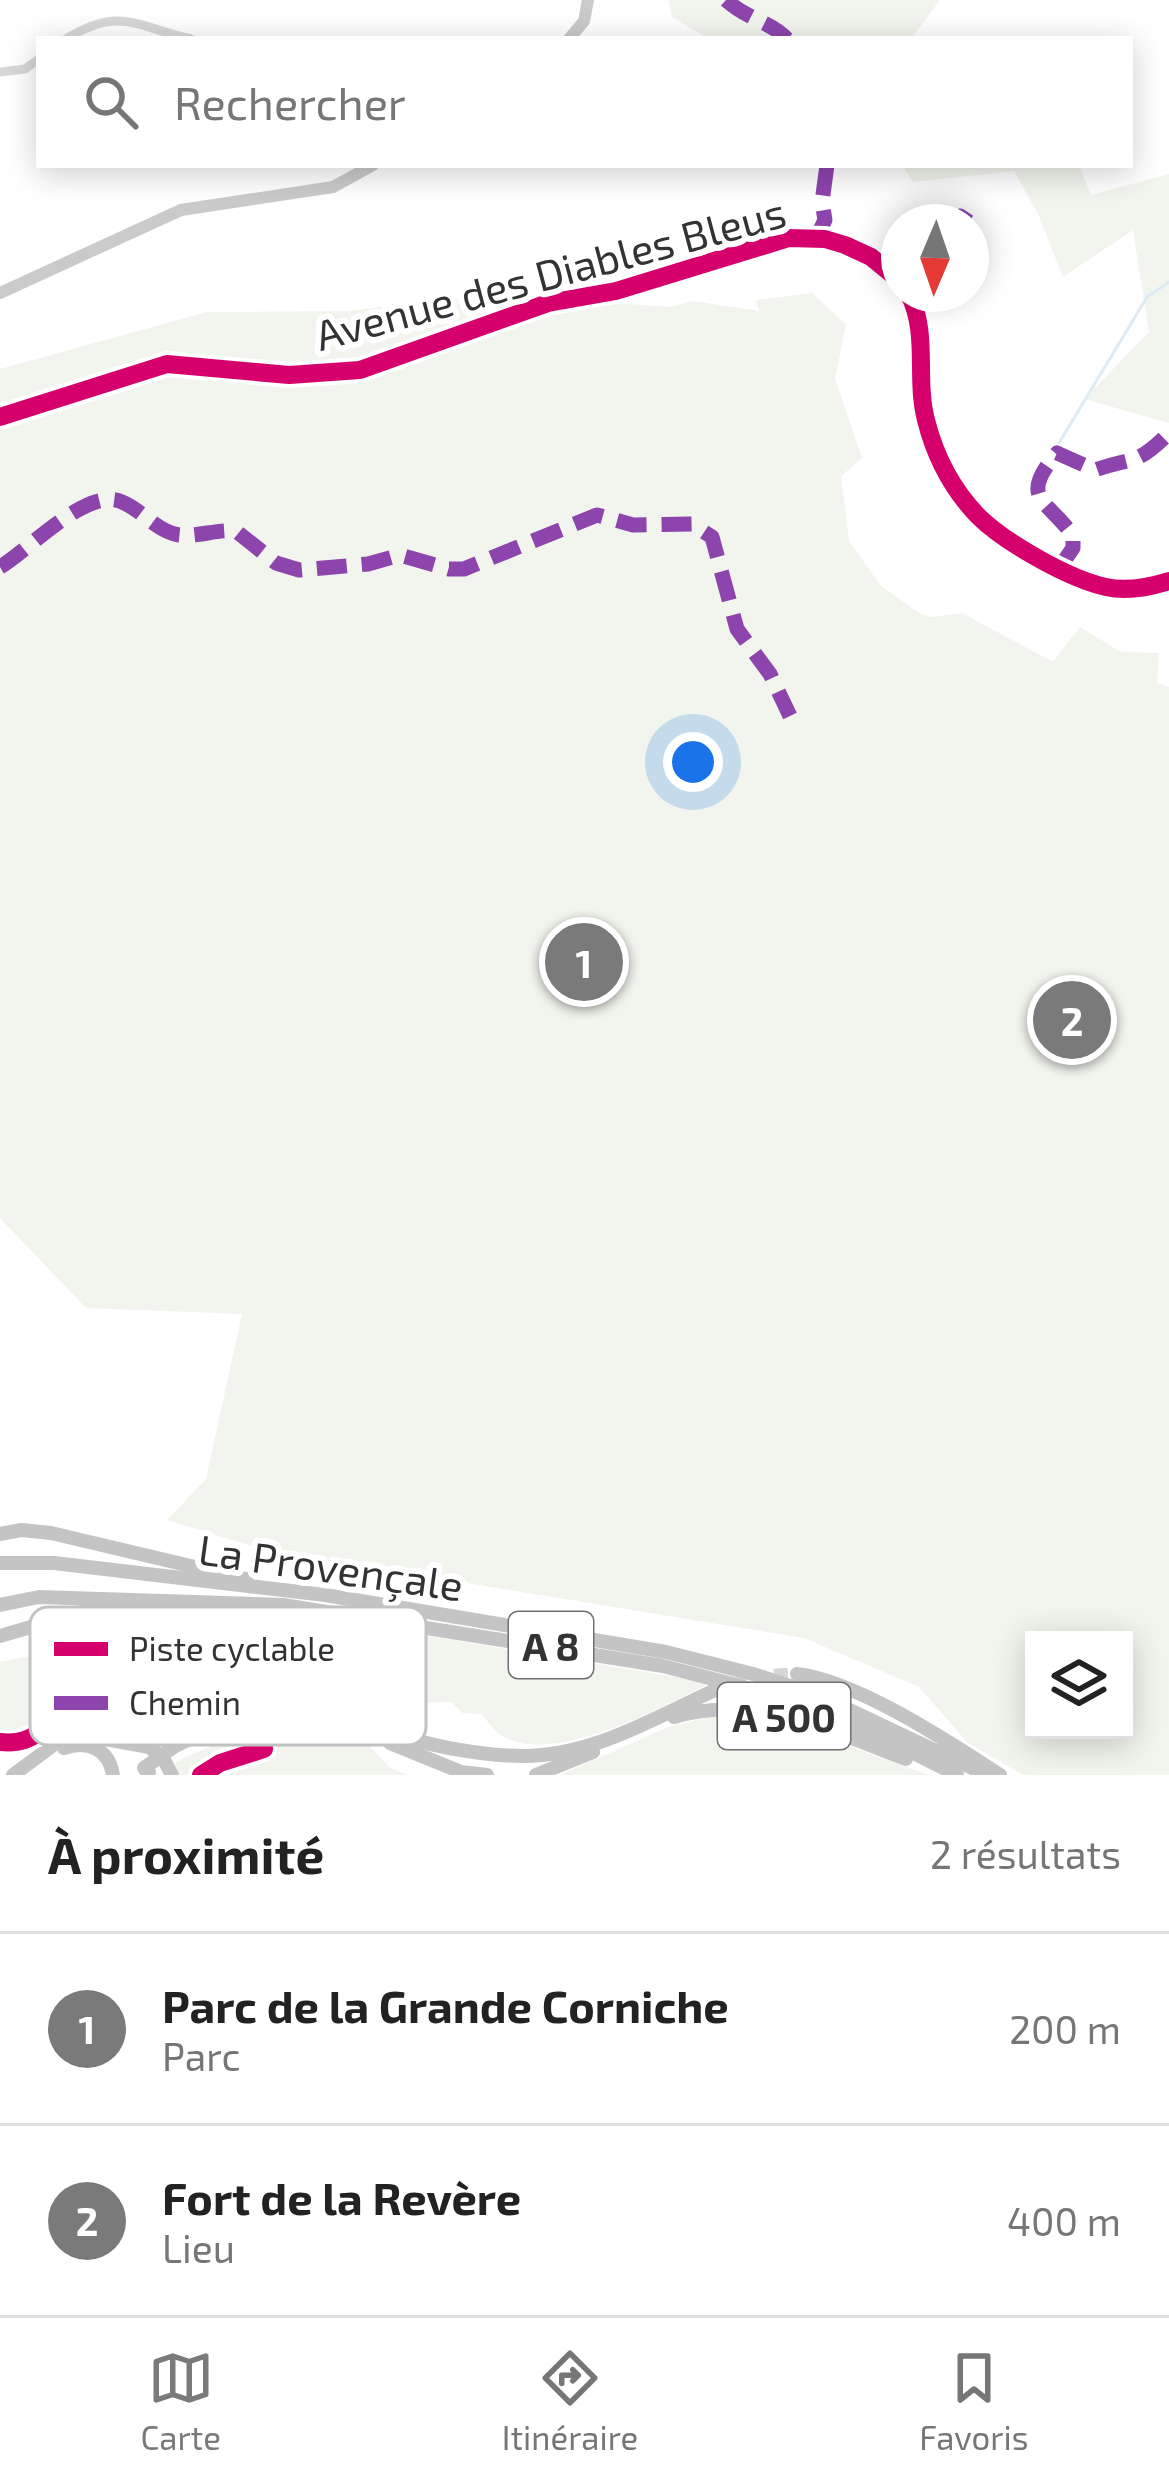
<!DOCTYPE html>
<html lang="fr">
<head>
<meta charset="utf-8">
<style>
	body { margin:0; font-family:"Exo 2",sans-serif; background:#f2f2f2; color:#222 }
	.controls { position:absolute; right:36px; bottom:36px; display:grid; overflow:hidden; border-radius:0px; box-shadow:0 6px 30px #0003 }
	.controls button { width:108px; height:108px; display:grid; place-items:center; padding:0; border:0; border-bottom:3px solid #e0e0e0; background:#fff; color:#222; font:60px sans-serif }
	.compass { position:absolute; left:881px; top:204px; width:108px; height:108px; border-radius:50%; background:#fff; box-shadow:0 6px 30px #0003; rotate:182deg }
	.you { position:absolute; left:693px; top:762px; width:42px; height:42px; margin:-30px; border:9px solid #fff; border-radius:50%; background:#1a73e8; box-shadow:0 0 0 18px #1a73e833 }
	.badge { display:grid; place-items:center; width:78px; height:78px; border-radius:50%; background:#7a7a7a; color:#fff; font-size:39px; font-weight:700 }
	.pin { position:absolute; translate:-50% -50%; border:6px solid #fff; box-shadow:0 3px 12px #0006 }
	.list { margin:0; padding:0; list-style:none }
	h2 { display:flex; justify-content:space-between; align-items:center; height:156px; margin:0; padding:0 48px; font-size:51px }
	h2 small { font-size:39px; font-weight:400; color:#767676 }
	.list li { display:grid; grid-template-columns:78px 1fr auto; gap:36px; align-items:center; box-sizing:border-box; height:192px; padding:0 48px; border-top:3px solid #e0e0e0 }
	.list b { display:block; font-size:45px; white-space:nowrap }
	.list p { margin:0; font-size:39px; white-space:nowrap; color:#767676 }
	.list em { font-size:39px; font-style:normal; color:#767676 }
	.icon { flex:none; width:66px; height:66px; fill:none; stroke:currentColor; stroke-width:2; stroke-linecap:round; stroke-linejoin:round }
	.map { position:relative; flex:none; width:1169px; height:1775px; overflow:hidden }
	.search { position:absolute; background:#fff; box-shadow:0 6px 30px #0003; left:36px; right:36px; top:36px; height:132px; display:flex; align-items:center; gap:30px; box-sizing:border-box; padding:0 42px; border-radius:0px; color:#767676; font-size:45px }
	.sheet { height:540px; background:#fff }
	nav { display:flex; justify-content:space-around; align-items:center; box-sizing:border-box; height:168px; border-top:3px solid #e0e0e0; background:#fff; font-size:33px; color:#767676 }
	nav a { display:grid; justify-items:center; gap:6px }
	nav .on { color:#7a7a7a }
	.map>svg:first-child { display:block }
</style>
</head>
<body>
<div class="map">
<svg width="1169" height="1775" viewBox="0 0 1169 1775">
	<rect width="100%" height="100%" fill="#fff"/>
	<!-- green -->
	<g fill="#f1f5ed" fill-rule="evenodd">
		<path d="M669,0H940L911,39H709L672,17Z"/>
		<path d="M902,165H1079L1091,195L1169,174V423L1084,399L1149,332L1133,230L1063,277L1038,214L1014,171L913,182Z"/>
		<path d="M812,293L846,325L835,379L862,458L841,476L849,541L881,586L918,612L931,617L962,613L1053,662L1080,627L1121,652L1159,653L1157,683L1169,687V1775H1023L968,1743L919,1687L804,1638L265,1550L167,1520L206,1479L242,1314L86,1308L0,1218V369L207,312L348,311L497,294L670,307L693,301L759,311L756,300ZM1034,1640H1124V1730H1034Z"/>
		<path d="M194,1611L266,1613L385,1629L706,1682L704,1686C658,1709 552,1767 501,1735C493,1730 487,1721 482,1714L462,1713L452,1702L362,1705L316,1699L238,1675C218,1684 210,1709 187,1715C146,1727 102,1704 62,1715C37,1723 28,1737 0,1738V1662L193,1623Z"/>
		<path d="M720,1714L782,1722L929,1775H560L668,1727Z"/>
		<path d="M301,1729L365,1741L389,1767L407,1775H178L175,1763C217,1741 252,1728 301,1729Z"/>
	</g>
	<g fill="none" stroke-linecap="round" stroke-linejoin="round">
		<!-- stream -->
		<path stroke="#ddebf3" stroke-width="3" d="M1059,443L1147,297L1169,282"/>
		<!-- highway-tunnel -->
		<path stroke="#d6d6d6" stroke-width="14" stroke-dasharray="14 7" stroke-linecap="butt" d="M713,1691L769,1676L797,1674"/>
		<!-- minor -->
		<g stroke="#d7d7d7" stroke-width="9">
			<path d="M66,39C120,6 134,26 191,39"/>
			<path d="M0,72L25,69L39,59"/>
			<path d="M0,1742C31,1746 42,1726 69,1718C102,1709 140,1726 174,1723C188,1722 208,1718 220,1711C229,1705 232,1698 242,1694L256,1699L261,1710"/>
			<path d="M201,1775L220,1763L261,1752L265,1745L264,1730"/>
		</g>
		<!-- major -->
		<g stroke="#cacaca" stroke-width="12">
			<path d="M569,39L584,21L588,0"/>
			<path d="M0,293L181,210L333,187L373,165"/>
			<path d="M909,294C929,334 915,378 926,420C935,456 952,489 978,516C1004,542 1069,579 1106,587C1127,592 1149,587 1169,581"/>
			<path d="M0,417L167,364L289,375L360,370L548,303L616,291L789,238L825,239L845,245L871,257L899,280"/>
		</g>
		<!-- highway -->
		<g stroke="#c4c4c4" stroke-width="14">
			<path d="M0,1534L21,1530L51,1533L246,1579"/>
			<path d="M0,1563H54L325,1595L666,1652L753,1674L818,1695L987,1775"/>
			<path d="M0,1605L39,1597L283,1605L663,1666L782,1697L886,1739L957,1775"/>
			<path d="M0,1636L109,1604"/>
			<path d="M797,1674C857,1681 949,1742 1000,1775"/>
			<path d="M674,1717C755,1693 831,1731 906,1759"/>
			<path d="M390,1743L461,1772L487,1775"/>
			<path d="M175,1746C313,1674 386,1755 523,1756C591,1756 653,1719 713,1691"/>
			<path d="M64,1748C88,1740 109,1749 113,1775"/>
			<path d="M13,1775L56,1743L84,1735L149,1747L163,1758L172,1775"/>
			<path d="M147,1775L149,1772"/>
			<path d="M536,1775L593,1752"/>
		</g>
		<!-- highway-bridge -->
		<path stroke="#c4c4c4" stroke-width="14" d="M144,1768L175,1746"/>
		<!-- quiet -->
		<g stroke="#8e44ad" stroke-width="15" stroke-dasharray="30 15" stroke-linecap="butt">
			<path d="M726,0C748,20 770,21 787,39"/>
			<path d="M948,222L960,216L969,222"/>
			<path d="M816,238L825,220L822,202L827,165"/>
			<path d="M0,567C28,551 87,486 122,502C142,510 157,532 179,535C198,537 217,529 236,531L276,563L299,570L368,564L400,555L449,569H464L597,515L633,525L692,524L712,537L737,629L770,674L790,716"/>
			<path d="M1060,567L1073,548V536C1048,499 1017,500 1057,453L1095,470C1134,456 1135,467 1169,433"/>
		</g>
		<defs>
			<g id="cycleway">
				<path d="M909,294C929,334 915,378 926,420C935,456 952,489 978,516C1004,542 1069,579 1106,587C1127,592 1149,587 1169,581"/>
				<path d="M0,417L167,364L289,375L360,370L548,303L616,291L789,238L825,239L845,245L871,257L899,280"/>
				<path d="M0,1742C35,1746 40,1725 70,1718C83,1714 96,1717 109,1719C155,1724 200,1729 236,1695L252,1696L261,1710L264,1749L220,1763L201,1775"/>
			</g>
		</defs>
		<!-- cycleway casing -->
		<use href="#cycleway" stroke="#fff" stroke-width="26"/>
		<!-- cycleway -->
		<use href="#cycleway" stroke="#d6006c" stroke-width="18"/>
	</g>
	<g text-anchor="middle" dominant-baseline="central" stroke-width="12" stroke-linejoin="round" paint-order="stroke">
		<!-- shield labels -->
		<g fill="#fff" stroke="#707070" stroke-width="3">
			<rect x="509" y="1612" width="84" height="66" rx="9"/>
			<rect x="718" y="1683" width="132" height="66" rx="9"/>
		</g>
		<g font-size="39" font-weight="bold" fill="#333">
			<text x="551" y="1645">A 8</text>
			<text x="784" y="1716">A 500</text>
		</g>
		<!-- street labels -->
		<g font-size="42" fill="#333" stroke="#fff">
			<text transform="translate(550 272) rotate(-15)">Avenue des Diables Bleus</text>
			<text transform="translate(331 1566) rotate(8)">La Provençale</text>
		</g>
	</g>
	<!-- legend -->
	<rect x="30" y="1607" width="396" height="138" rx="18" fill="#fff" stroke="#c2c2c2" stroke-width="3"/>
	<rect x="54" y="1642" width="54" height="14" fill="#d6006c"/>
	<rect x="54" y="1696" width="54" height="14" fill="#8e44ad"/>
	<g font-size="33" fill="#333">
		<text x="129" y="1661">Piste cyclable</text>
		<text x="129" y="1715">Chemin</text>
	</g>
</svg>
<div class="controls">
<button><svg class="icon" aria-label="layers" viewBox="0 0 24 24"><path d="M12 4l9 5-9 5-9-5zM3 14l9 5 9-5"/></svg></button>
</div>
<svg class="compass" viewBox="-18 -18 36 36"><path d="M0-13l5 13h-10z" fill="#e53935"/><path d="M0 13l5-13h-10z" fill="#767676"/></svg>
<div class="you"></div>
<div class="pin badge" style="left:584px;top:962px">1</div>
<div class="pin badge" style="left:1072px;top:1020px">2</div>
<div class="search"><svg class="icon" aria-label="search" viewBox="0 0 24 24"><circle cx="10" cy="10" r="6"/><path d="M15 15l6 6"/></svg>Rechercher</div>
</div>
<section class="sheet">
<h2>À proximité<small>2 résultats</small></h2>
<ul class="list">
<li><span class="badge">1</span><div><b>Parc de la Grande Corniche</b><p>Parc</p></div><em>200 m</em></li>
<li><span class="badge">2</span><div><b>Fort de la Revère</b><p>Lieu</p></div><em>400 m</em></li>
</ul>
</section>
<nav>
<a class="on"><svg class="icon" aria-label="map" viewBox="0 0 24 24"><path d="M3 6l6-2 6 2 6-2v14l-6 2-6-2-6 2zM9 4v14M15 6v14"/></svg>Carte</a>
<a><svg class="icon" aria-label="directions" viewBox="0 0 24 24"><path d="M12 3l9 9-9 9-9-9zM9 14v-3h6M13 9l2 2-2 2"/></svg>Itinéraire</a>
<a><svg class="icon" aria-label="saved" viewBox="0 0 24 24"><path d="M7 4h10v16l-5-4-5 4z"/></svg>Favoris</a>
</nav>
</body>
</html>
